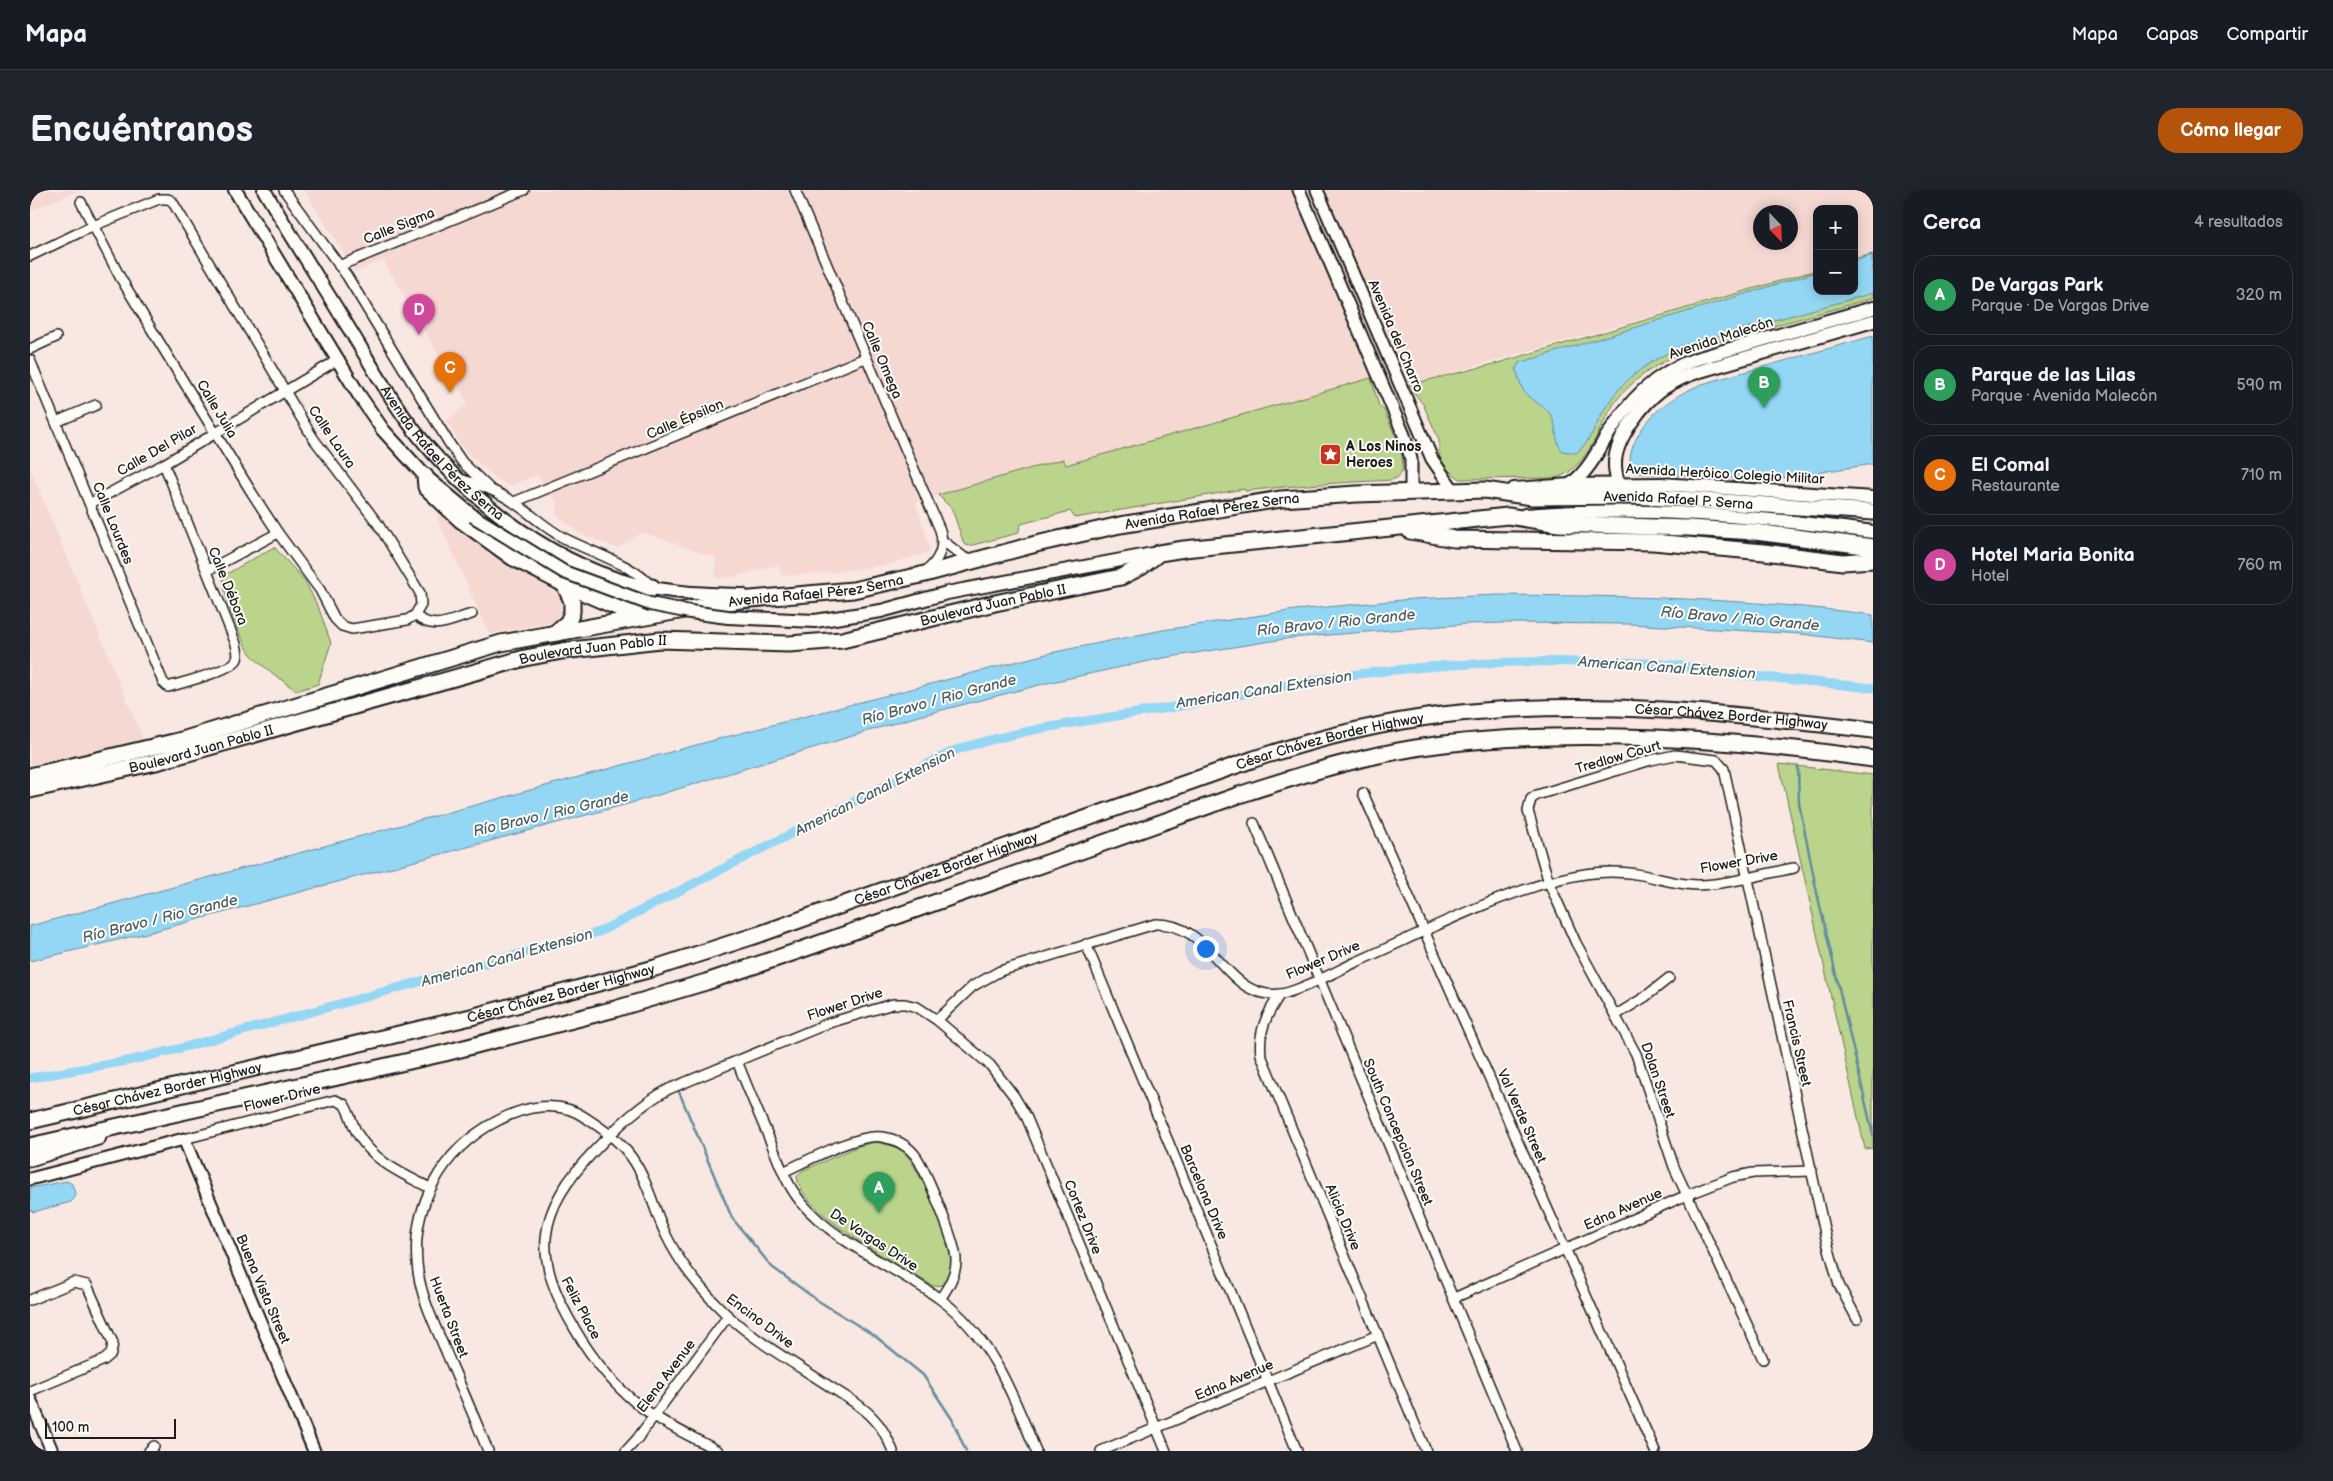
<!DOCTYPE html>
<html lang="es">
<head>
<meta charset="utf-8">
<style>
	body { margin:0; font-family:"Balsamiq Sans",sans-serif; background:#20242c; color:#f1f3f6 }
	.controls { position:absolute; right:15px; top:15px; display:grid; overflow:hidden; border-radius:10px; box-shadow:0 2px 12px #0003 }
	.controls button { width:45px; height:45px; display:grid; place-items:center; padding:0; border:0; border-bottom:1px solid #363941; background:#171b24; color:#f1f3f6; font:25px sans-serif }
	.compass { position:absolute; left:1723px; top:15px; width:45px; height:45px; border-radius:50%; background:#171b24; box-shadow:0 2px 12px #0003; rotate:157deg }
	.scale { position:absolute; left:15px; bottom:12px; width:131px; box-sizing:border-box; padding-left:5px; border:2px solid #1c1c1c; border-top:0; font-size:14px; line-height:18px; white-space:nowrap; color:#1c1c1c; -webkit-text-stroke:4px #fdfcf7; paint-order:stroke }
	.you { position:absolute; left:1175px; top:758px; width:18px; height:18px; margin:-12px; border:4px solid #fff; border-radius:50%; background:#1a73e8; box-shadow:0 0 0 8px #1a73e833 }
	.badge { display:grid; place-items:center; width:32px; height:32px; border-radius:50%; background:#b45309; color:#fff; font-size:16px; font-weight:700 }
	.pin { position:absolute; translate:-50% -41px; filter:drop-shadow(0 1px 2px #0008) }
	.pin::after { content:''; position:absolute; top:26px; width:18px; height:15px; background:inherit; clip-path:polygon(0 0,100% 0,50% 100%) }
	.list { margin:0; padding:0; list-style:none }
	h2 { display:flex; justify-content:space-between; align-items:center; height:65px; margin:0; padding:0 20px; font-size:21px }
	h2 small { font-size:16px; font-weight:400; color:#9ea1a6 }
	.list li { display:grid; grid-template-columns:32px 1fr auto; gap:15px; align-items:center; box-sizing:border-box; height:80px; margin:0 10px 10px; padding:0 10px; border:1px solid #363941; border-radius:20px }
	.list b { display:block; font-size:19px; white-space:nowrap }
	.list p { margin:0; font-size:16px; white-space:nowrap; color:#9ea1a6 }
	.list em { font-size:16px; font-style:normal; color:#9ea1a6 }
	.map { position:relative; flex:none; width:1843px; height:1261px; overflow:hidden; border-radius:20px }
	header { display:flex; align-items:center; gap:30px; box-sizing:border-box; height:70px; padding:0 25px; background:#171b24; border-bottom:1px solid #363941 }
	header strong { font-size:24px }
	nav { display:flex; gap:28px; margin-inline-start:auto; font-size:18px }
	.intro { display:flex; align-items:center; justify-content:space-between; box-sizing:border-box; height:120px; padding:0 30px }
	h1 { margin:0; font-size:35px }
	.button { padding:12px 22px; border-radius:20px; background:#b45309; color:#fff; font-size:18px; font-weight:700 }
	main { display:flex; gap:30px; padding:0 30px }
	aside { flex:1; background:#171b24; border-radius:20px; box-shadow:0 2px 12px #0003 }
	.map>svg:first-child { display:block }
</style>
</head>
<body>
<header>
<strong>Mapa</strong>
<nav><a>Mapa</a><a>Capas</a><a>Compartir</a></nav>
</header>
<div class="intro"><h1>Encuéntranos</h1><a class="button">Cómo llegar</a></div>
<main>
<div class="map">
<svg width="1843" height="1261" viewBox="0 0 1843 1261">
	<rect width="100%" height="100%" fill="#f9e7e2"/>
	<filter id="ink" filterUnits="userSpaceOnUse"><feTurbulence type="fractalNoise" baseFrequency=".02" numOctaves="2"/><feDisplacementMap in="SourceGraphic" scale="10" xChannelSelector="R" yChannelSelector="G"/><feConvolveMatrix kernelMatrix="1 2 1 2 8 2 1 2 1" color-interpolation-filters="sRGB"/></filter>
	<g filter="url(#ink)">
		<!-- built -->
		<g fill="#f6d8d3" fill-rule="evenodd">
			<path d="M0,0H51L0,21Z"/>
			<path d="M274,0H1843V64L1824,69V19H1787V80L1378,195L1376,188L1384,177L1378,161L1338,178L1341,188L1036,275L1033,269L886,312L900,359L897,363L855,375L807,382L752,386L748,375L699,388H686V368L613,342L587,358L550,344L526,324L528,313L506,285L479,296L467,289L435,261L416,231L438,214L353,70L326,82ZM1730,22H1760V52H1730Z"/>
			<path d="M0,278L114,552L0,575Z"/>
			<path d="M411,325L475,372L522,400L531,408L536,425L528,431L459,444L407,328Z"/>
		</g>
		<!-- green -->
		<g fill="#bad48c" stroke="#6b7854">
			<path d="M1843,64V108L1652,162C1628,174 1607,186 1589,207C1569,232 1560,278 1526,288L1430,289L1416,278L1409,265V250L1393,214L1378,195L1468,173L1787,80V101H1824V69Z"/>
			<path d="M1341,188L1349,216L1354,220C1360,236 1380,269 1370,285C1365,292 1352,290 1344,291C1301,293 1258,296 1215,301L1214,299L1045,328L1040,321L991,334L988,343L939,356L934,354L922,319L908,305L1033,269L1036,275Z"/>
			<path d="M244,357L275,391L289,419L301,453L288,494L266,501C254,491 228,474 220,463C209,447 193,406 193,386Z"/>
			<path d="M1749,574L1843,585V958L1835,959Z"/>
			<path d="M845,952C855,954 866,956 874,962C887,973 923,1055 923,1071C922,1081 918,1089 912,1095L903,1096C872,1077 769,1023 767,986L772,981L829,956Z"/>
		</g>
		<!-- water -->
		<g fill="#93d7f5" stroke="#638c9e">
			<path d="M1842,65L1843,103L1651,156C1620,172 1597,185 1577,215C1567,231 1561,252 1546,263L1532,261C1523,249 1529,234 1518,221C1513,216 1505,212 1499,207C1491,201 1489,188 1486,179L1489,173L1787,82V101H1824V71Z"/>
			<path d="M1843,146V274L1739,290L1623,284L1605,283L1601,280C1598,268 1602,257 1607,247C1622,220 1644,206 1672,194Z"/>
			<path d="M1467,405C1593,406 1718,408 1843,425V453L1771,444L1599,434L1475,433L1437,434L1261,448L1133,468L1017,493L885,527L605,612L121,742L0,771V736L692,548L1020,463L1133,440L1265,420L1383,409Z"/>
			<path d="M37,991L42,994L46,1006L41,1012L3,1022L0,1019V998Z"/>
		</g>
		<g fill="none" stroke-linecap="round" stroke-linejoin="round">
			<!-- stream -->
			<g stroke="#638c9e" stroke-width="2.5">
				<path d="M1768,576L1769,613L1787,703L1843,945"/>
				<path d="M647,897L702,1028L742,1077L787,1110L845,1146L893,1185L922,1229L936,1261"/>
			</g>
			<!-- canal -->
			<path stroke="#93d7f5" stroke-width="9" d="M0,888L97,871L151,858L569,742L923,561C994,537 1069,530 1143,517C1195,509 1246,496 1299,488C1384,476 1470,470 1557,472C1599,472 1643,472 1684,482L1843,498"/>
			<defs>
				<g id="street">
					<path d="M254,0L317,86L419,253L432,272L459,298"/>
					<path d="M765,0L910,340C915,356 909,371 895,382"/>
					<path d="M0,66L63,36L129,9H138L142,11L283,248L348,334L390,403L391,415L385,425L377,430L322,439L312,436L305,429L290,400L248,343L222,303L128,150L90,87L51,12"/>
					<path d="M309,76L494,0"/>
					<path d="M0,159L26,147"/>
					<path d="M0,170L133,492L138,497C151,493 203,480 207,469C209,465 207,459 206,454L134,274"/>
					<path d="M26,232L66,215"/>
					<path d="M430,289C450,295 468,301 486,314C501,324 516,338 532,347C559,362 604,374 622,397"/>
					<path d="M484,312L835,168"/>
					<path d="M61,313L134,274L309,169"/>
					<path d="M913,351L940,372"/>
					<path d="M178,380L248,343"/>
					<path d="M385,425C404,442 420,430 442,424"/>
					<path d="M1333,603L1625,1261"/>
					<path d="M1224,633L1487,1261"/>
					<path d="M1056,754L1267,1261"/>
					<path d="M1250,804C1237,824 1228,841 1231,865L1396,1261"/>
					<path d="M1586,825L1615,807L1639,788"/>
					<path d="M907,830L943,796L970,781L1125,734C1185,732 1193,811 1251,804C1268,802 1307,781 1324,773C1392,743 1458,708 1530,689C1557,682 1584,679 1612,685C1631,689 1649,695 1668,695C1700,694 1733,684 1764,678"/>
					<path d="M707,871C718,899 730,927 742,955C750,975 757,995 771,1012C806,1054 866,1077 910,1109C961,1146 983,1205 1006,1261"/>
					<path d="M154,949L305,910L314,914C320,923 322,934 327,943C344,972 371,983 400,998"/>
					<path d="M753,982C777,971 828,943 852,947C865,949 877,955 885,965C895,978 927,1055 926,1071C926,1085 918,1098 910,1109"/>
					<path d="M1424,1108L1657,1005L1703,987L1723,983L1782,981"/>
					<path d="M0,1110L44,1092L57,1095L83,1153L81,1164L74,1170L0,1201"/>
					<path d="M1733,1169L1644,977L1606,864L1546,753L1519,693L1498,621L1501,609L1507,605L1621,570L1645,565L1686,570L1694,579L1796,1048L1809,1095L1827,1129"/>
					<path d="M119,1261L124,1256"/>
					<path d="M458,1261C444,1226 429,1192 414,1157C404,1133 392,1109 388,1082C379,1019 411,960 467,931C495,916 529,909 556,928C573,939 590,951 602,968C618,991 624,1020 636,1045C650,1074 672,1101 695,1123C726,1152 764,1173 799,1196C814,1206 832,1215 844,1229C853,1238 858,1249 863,1261"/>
					<path d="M596,1261L607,1249L698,1126"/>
					<path d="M688,1261C661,1246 631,1233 606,1213C582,1193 562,1168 546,1141C501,1066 505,1022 566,959C588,936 611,914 639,899L799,833L863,814H875L887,817L907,830L960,875L984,906L996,926L1136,1261"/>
					<path d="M1071,1261L1348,1145"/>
				</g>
				<g id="secondary">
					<path d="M1269,0L1374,245L1381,269V301"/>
					<path d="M1287,0L1402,269L1424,301"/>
					<path d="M0,989L154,949L284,1261"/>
					<path d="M0,1209L22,1261"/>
				</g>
				<g id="primary">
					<path d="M205,0L329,205L353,240L395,286L443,326"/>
					<path id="s1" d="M234,0C260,44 288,88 315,132C335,164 353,197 375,228C427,300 513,369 600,393C637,403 675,404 712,405"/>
					<path d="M1588,294C1587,288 1585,282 1585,275C1584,250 1613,213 1632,199C1644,191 1657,185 1670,181L1843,131"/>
					<path d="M1540,295C1556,283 1565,267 1575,249C1598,212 1623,184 1666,169L1843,118"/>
					<path d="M1484,299L1540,295L1631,294L1843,308"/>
					<path d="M1495,325C1611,316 1728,326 1843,342"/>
					<path d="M917,403L1128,363"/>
				</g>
				<g id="highway">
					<path d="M395,286L396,297L431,330L482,367L534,394L542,411V422L538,432L525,443"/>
					<path d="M1380,341L1424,349L1623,352L1734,362L1813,372L1843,370"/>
					<path d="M534,394L594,420L604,418L622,397"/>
					<path id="s2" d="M0,586L152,550L471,453L710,410L823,400L891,385L1006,354L1090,335L1251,309L1327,304L1455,300L1502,307L1604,306L1843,322"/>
					<path id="s3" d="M0,600L126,572L495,468L532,461L630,450L759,454L812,450L965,413L1091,387L1111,377L1129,363L1154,359L1478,326L1529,334L1658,338L1725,342L1843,357"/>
					<path id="s4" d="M0,931L441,827L625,778L730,744L1224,569C1285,549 1348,533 1412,525C1554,508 1701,523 1843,540"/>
					<path d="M0,956L415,863L585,819L676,792L768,761L1209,605C1276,583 1344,562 1414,554C1554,538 1703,549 1843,569"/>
					<path d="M0,968L68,947"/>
				</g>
			</defs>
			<!-- street casing -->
			<use href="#street" stroke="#1c1c1c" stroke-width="12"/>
			<!-- secondary casing -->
			<use href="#secondary" stroke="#1c1c1c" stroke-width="15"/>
			<!-- primary casing -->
			<use href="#primary" stroke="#1c1c1c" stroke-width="16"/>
			<!-- highway casing -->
			<use href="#highway" stroke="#1c1c1c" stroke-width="19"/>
			<!-- street -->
			<use href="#street" stroke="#fdfcf7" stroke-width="9"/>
			<!-- secondary -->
			<use href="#secondary" stroke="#fdfcf7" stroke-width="11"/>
			<!-- primary -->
			<use href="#primary" stroke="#fdfcf7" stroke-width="12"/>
			<!-- highway -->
			<use href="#highway" stroke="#fdfcf7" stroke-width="15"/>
			<defs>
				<path id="primary-bridge" d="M443,326L534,382L620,414L660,422L698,427L785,431L851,421L917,403"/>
			</defs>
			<!-- primary-bridge casing -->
			<use href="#primary-bridge" stroke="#1c1c1c" stroke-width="16" stroke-linecap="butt"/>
			<!-- primary-bridge -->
			<use href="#primary-bridge" stroke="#fdfcf7" stroke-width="12"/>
		</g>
	</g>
	<!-- icons -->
	<defs>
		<symbol id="sight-square" viewBox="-11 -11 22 22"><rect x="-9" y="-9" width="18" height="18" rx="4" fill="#c8321e" stroke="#fdfcf7"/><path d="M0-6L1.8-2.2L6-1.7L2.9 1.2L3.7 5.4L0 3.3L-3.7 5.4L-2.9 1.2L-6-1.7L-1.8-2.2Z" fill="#fff"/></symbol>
	</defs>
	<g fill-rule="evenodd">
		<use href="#sight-square" x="1288" y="252" width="25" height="25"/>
	</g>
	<g text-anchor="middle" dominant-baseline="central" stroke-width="4" stroke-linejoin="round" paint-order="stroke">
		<!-- street labels -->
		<g font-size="14" fill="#1c1c1c" stroke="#fdfcf7">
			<text transform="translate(369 36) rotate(-22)">Calle Sigma</text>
			<text transform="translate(1366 146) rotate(67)">Avenida del Charro</text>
			<text transform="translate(1691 148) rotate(-18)">Avenida Malecón</text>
			<text transform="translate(852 170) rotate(67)">Calle Omega</text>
			<text transform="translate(187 219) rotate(59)">Calle Julia</text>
			<text transform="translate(655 229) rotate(-23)">Calle Épsilon</text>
			<text transform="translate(302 247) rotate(56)">Calle Laura</text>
			<text transform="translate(127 260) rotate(-30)">Calle Del Pilar</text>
			<text stroke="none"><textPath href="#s1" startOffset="319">Avenida Rafael Pérez Serna</textPath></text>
			<text transform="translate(1695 284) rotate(3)">Avenida Heróico Colegio Militar</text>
			<text stroke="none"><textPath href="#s2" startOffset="1682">Avenida Rafael P. Serna</textPath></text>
			<text stroke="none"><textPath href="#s2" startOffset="1214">Avenida Rafael Pérez Serna</textPath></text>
			<text transform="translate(83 333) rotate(68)">Calle Lourdes</text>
			<text transform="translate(198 396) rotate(68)">Calle Débora</text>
			<text stroke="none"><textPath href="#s2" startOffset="809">Avenida Rafael Pérez Serna</textPath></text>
			<text stroke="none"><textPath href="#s3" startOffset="986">Boulevard Juan Pablo II</textPath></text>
			<text stroke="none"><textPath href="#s3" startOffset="581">Boulevard Juan Pablo II</textPath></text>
			<text stroke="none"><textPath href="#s4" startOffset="1761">César Chávez Border Highway</textPath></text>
			<text stroke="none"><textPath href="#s4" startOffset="1356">César Chávez Border Highway</textPath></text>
			<text stroke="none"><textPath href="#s3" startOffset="176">Boulevard Juan Pablo II</textPath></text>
			<text transform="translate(1588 567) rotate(-16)">Tredlow Court</text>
			<text transform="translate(1709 672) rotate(-10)">Flower Drive</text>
			<text stroke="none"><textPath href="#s4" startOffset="951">César Chávez Border Highway</textPath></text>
			<text transform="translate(1293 770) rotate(-23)">Flower Drive</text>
			<text stroke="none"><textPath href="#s4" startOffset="546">César Chávez Border Highway</textPath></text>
			<text transform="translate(815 814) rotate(-18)">Flower Drive</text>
			<text transform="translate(1767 853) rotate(77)">Francis Street</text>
			<text transform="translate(1628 890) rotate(71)">Dolan Street</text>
			<text stroke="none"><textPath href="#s4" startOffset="141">César Chávez Border Highway</textPath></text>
			<text transform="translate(252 908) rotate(-14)">Flower Drive</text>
			<text transform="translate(1492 926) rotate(66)">Val Verde Street</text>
			<text transform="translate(1368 942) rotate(67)">South Concepcion Street</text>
			<text transform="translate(1174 1002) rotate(67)">Barcelona Drive</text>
			<text transform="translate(1593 1019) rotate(-24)">Edna Avenue</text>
			<text transform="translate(1053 1027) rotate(68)">Cortez Drive</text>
			<text transform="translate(1313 1027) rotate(67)">Alicia Drive</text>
			<text transform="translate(844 1050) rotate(33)">De Vargas Drive</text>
			<text transform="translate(233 1099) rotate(67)">Buena Vista Street</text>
			<text transform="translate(551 1118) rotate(62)">Feliz Place</text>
			<text transform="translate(419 1127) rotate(69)">Huerta Street</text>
			<text transform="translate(730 1131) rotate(37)">Encino Drive</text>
			<text transform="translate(636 1186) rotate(-53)">Elena Avenue</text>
			<text transform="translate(1204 1190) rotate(-23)">Edna Avenue</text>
		</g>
		<!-- poi labels -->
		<g font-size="14" font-weight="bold" fill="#1c1c1c" stroke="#fdfcf7" text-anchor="start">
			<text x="1316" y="256">A Los Ninos<tspan x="1316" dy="16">Heroes</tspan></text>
		</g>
		<!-- water labels -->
		<g font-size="15" font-style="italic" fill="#465d68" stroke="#fdfcf7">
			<text transform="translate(1710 429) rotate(5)">Río Bravo / Rio Grande</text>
			<text transform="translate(1306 433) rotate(-6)">Río Bravo / Rio Grande</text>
			<text transform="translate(1637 478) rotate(4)">American Canal Extension</text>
			<text transform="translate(1234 500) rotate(-9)">American Canal Extension</text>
			<text transform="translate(909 510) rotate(-15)">Río Bravo / Rio Grande</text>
			<text transform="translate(845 602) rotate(-27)">American Canal Extension</text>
			<text transform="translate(521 624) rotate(-13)">Río Bravo / Rio Grande</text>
			<text transform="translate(130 729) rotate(-14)">Río Bravo / Rio Grande</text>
			<text transform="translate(477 768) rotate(-16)">American Canal Extension</text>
		</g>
	</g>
</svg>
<div class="controls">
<button>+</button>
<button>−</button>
</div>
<svg class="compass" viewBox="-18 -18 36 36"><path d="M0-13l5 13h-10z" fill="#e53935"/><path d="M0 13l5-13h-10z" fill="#9ea1a6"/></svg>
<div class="scale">100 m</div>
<div class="you"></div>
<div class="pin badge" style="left:849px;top:1023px;background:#2e9e5b">A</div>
<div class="pin badge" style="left:1734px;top:218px;background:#2e9e5b">B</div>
<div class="pin badge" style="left:420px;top:203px;background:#e8710a">C</div>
<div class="pin badge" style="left:389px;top:145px;background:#d1479c">D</div>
</div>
<aside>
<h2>Cerca<small>4 resultados</small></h2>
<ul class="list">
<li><span class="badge" style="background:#2e9e5b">A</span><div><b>De Vargas Park</b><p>Parque · De Vargas Drive</p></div><em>320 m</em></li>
<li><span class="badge" style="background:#2e9e5b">B</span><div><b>Parque de las Lilas</b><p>Parque · Avenida Malecón</p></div><em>590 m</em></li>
<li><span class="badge" style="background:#e8710a">C</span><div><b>El Comal</b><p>Restaurante</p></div><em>710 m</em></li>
<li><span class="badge" style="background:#d1479c">D</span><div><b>Hotel Maria Bonita</b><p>Hotel</p></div><em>760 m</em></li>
</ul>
</aside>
</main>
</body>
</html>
